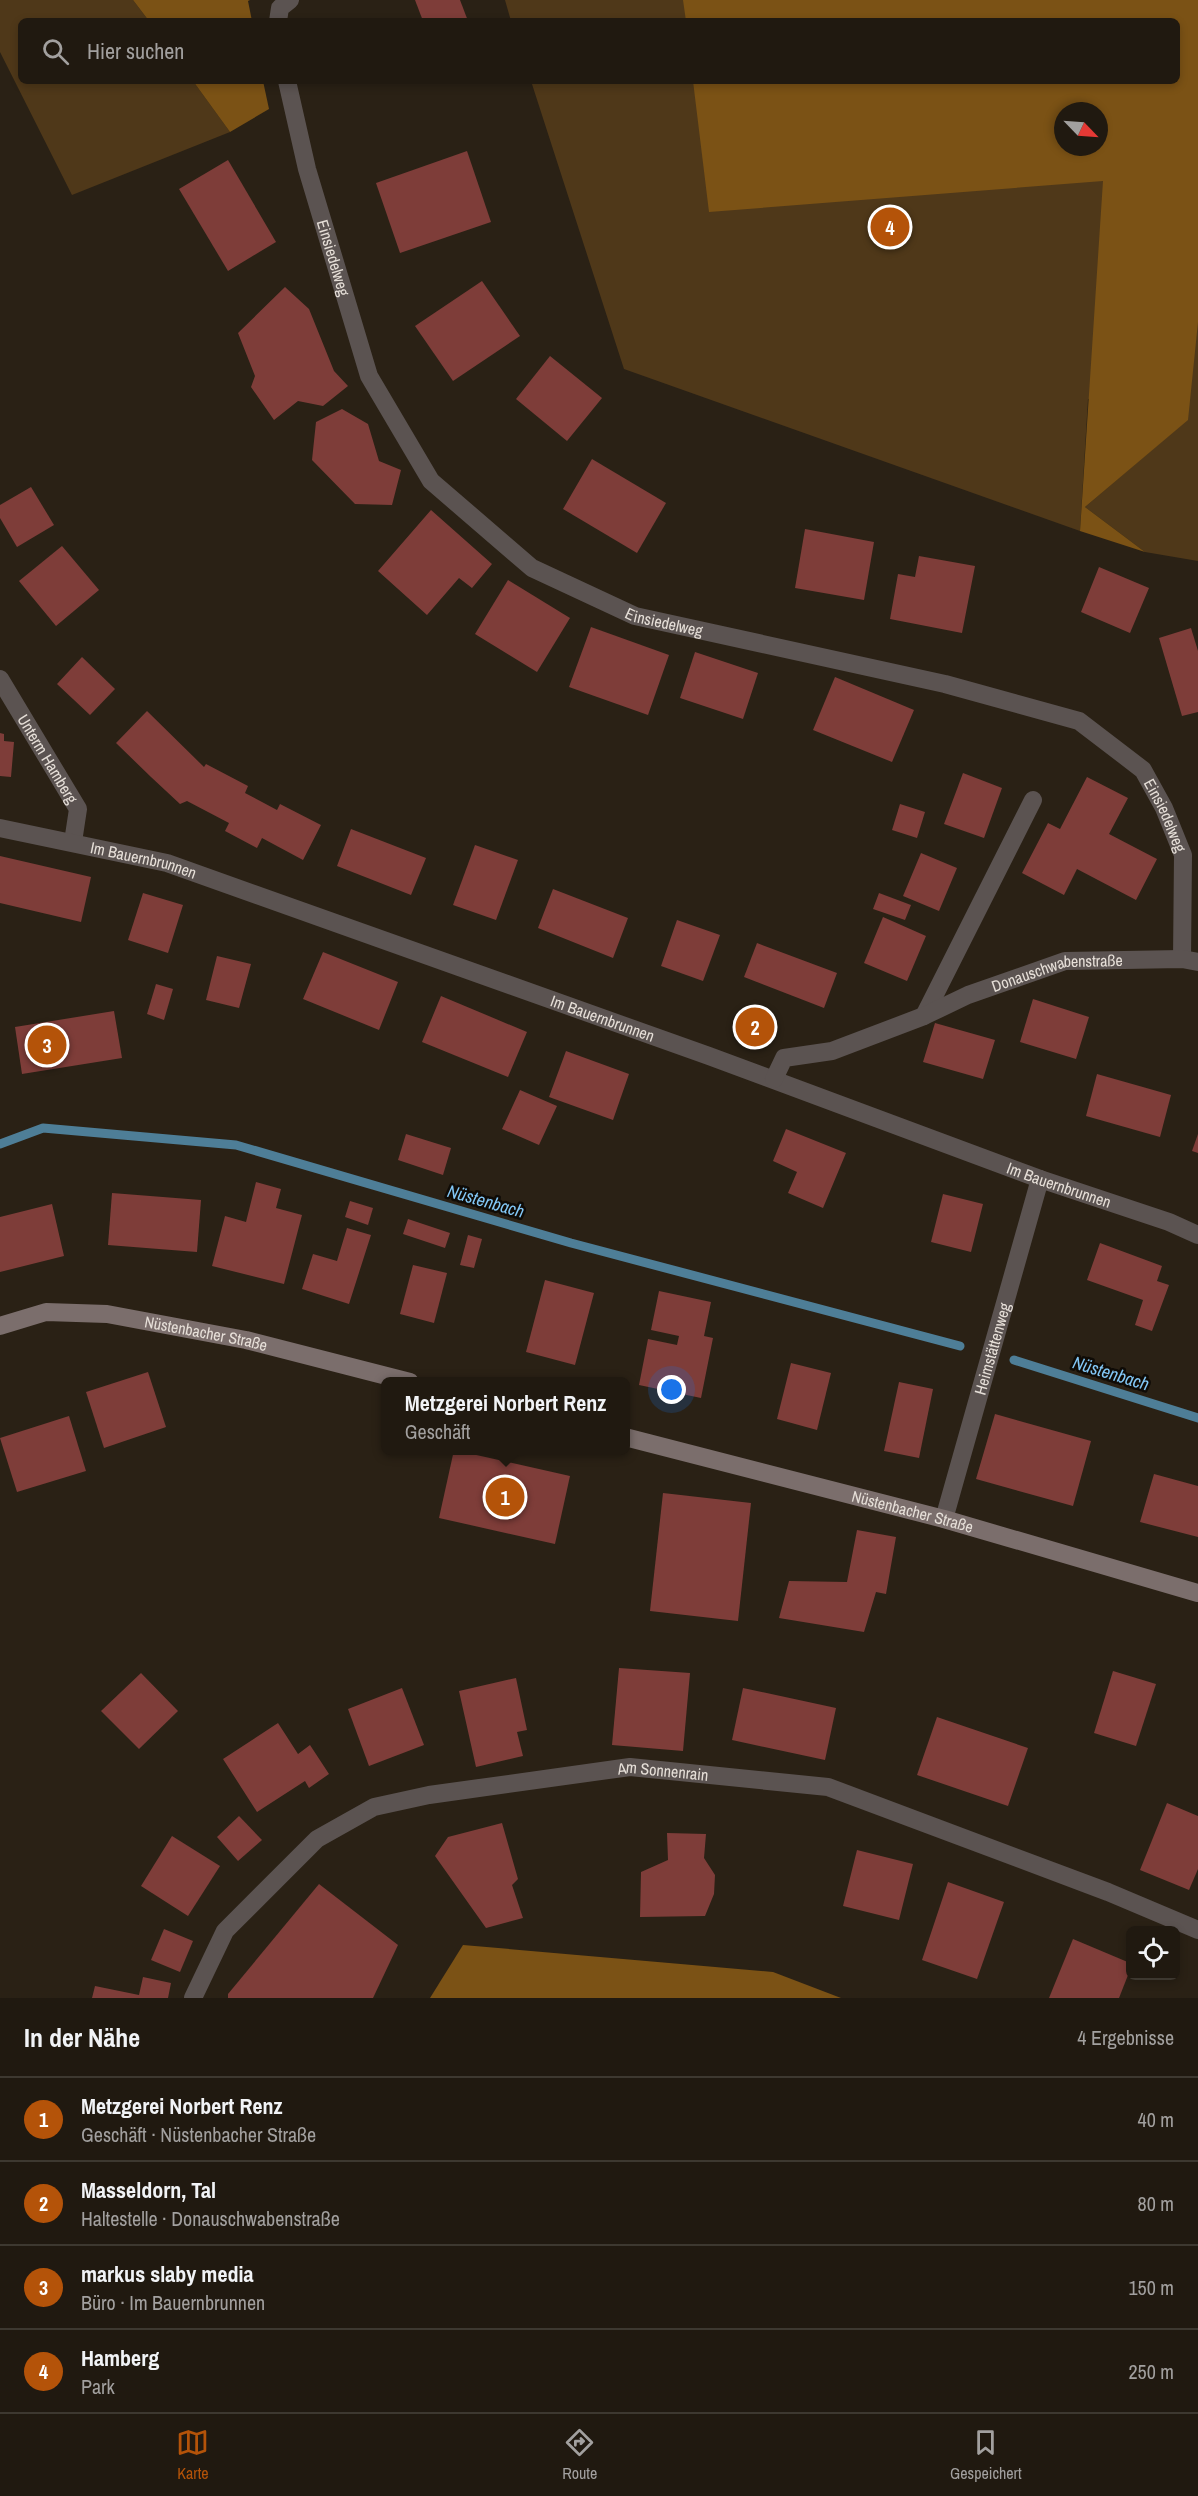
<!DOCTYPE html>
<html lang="de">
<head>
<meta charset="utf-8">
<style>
	body { margin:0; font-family:"Archivo Narrow",sans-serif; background:#282219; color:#f1f3f6 }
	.controls { position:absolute; right:18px; bottom:18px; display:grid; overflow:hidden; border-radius:9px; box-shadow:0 3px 9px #0003 }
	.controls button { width:54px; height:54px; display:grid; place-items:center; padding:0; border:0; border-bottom:2px solid #3d3830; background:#201910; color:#f1f3f6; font:30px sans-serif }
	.compass { position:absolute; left:1054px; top:102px; width:54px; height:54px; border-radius:50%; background:#201910; box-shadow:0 3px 9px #0003; rotate:115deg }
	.you { position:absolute; left:672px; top:1390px; width:21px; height:21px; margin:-15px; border:4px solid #fff; border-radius:50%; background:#1a73e8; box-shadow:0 0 0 9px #1a73e833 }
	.badge { display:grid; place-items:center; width:39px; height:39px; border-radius:50%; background:#b45309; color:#fff; font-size:20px; font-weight:700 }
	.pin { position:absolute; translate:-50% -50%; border:3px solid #fff; box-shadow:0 2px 6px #0006 }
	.popup { position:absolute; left:381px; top:1377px; width:249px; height:78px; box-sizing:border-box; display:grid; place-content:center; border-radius:9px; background:#201910; filter:drop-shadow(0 2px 4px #0005); font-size:20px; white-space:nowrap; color:#a2a09f }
	.popup b { font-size:22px; color:#f1f3f6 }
	.popup::after { content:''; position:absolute; left:50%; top:100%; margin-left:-12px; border:12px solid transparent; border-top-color:#201910 }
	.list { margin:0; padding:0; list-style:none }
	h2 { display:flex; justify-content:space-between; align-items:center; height:78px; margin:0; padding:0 24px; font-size:26px }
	h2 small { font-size:20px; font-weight:400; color:#a2a09f }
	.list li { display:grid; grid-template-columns:39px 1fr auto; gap:18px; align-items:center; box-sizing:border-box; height:84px; padding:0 24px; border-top:2px solid #3d3830 }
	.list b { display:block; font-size:22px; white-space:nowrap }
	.list p { margin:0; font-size:20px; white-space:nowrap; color:#a2a09f }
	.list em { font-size:20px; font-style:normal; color:#a2a09f }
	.icon { flex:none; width:33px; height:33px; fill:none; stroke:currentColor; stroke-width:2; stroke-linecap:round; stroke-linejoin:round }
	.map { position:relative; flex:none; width:1198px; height:1998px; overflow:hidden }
	.search { position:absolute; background:#201910; box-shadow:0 3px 9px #0003; left:18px; right:18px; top:18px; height:66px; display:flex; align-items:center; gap:15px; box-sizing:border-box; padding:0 21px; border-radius:9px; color:#a2a09f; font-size:22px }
	.sheet { height:414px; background:#201910 }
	nav { display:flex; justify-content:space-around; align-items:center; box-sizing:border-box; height:84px; border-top:2px solid #3d3830; background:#201910; font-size:16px; color:#a2a09f }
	nav a { display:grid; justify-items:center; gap:3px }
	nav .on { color:#b45309 }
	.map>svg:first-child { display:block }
</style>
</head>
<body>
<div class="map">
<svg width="1198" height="1998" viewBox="0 0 1198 1998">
	<rect width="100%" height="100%" fill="#2a2115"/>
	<!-- green -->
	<g fill="#4f3819" fill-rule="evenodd">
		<path d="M0,0H133L149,21H21V81H193L230,132L72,195L0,52Z"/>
		<path d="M505,0H1198V561L1145,552L1085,507L1187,420L1189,396L1088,399L1080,531L624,369L531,81H1177V21H511ZM1063,111H1099V147H1063Z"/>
	</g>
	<!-- forest -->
	<g fill="#7b5215" fill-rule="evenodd">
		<path d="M133,0H250L248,1L252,21H149Z"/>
		<path d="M683,0H1198V322L1188,420L1085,507L1145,552L1080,531L1103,181L709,212L693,81H1177V21H686ZM1063,111H1099V147H1063Z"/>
		<path d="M193,81H263L269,109L230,132Z"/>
		<path d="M463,1945L773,1972L841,1998H430Z"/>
	</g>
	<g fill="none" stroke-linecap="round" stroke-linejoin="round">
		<!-- stream -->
		<g stroke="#4e7e97" stroke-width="9">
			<path d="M0,1144L43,1128L236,1145L571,1243L960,1346"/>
			<path d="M1014,1360L1198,1418"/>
		</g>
	</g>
	<!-- building -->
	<g fill="#7e3d39">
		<path d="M415,0H460L468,21H423Z"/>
		<path d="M467,151L491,222L400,253L376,183Z"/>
		<path d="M228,160L276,242L228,271L179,189Z"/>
		<path d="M482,281L520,336L453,381L415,326Z"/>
		<path d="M285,287L309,309L334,371L348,386L323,406L298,401L274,420L251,387L255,376L238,333Z"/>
		<path d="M550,356L602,398L567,441L516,399Z"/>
		<path d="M342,409L368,424L379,461L401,470L392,505L355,504L312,460L316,422Z"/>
		<path d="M592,459L666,503L637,553L563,509Z"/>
		<path d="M31,487L54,525L17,547L0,518V505Z"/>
		<path d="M431,510L492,564L472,588L459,578L427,615L378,571Z"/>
		<path d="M805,529L874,542L864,600L795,588Z"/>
		<path d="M62,546L99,590L56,626L19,581Z"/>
		<path d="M919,556L975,566L962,633L890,619L898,574L915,577Z"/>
		<path d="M1099,567L1149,588L1130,633L1081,612Z"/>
		<path d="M508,580L570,618L537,672L475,634Z"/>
		<path d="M591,627L669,655L648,715L569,687Z"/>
		<path d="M1191,628L1198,651V712L1182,716L1159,638Z"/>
		<path d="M695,652L758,673L743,719L680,698Z"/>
		<path d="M82,657L115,689L90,715L57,684Z"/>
		<path d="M835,677L914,710L892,762L813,730Z"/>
		<path d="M147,711L204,767L206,764L248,786L245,793L277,810L280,804L321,825L303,860L262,838L257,848L225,831L229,823L187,801L180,804L151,777L116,743Z"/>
		<path d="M0,733L4,734V741L14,742L11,777L0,776Z"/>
		<path d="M963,773L1002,788L984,838L944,824Z"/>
		<path d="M1087,777L1128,798L1109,834L1157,859L1136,900L1077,869L1064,895L1022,873L1048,823L1060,829Z"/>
		<path d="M900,804L925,812L917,838L892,830Z"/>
		<path d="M351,829L426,858L411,895L337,866Z"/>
		<path d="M475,845L518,860L496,920L453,905Z"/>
		<path d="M921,853L957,868L939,911L903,896Z"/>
		<path d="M0,856L91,877L81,922L0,903Z"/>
		<path d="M553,889L628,918L613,958L538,928Z"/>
		<path d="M143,893L183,905L168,953L128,940Z"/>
		<path d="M879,893L911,905L905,920L873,909Z"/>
		<path d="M883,917L926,936L907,981L864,963Z"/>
		<path d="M677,920L720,935L703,981L661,966Z"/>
		<path d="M757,943L837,973L824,1008L744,977Z"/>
		<path d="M323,952L398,982L379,1030L303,999Z"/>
		<path d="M217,956L251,964L239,1008L206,1000Z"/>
		<path d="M156,984L173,989L164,1020L147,1014Z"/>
		<path d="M441,996L527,1032L508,1077L422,1042Z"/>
		<path d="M1033,999L1089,1017L1076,1059L1020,1042Z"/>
		<path d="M114,1011L122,1058L22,1074L15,1027Z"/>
		<path d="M935,1023L995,1040L983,1079L923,1062Z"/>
		<path d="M566,1051L629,1074L613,1120L549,1097Z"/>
		<path d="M1097,1074L1171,1095L1160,1137L1086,1116Z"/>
		<path d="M520,1090L557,1106L539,1145L502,1129Z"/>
		<path d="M786,1129L846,1153L823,1208L788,1193L797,1172L773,1161Z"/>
		<path d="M406,1134L451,1148L443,1175L398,1160Z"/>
		<path d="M1198,1134V1153L1192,1151Z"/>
		<path d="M256,1182L281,1189L276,1208L302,1215L284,1284L212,1266L225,1216L246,1222Z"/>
		<path d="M112,1193L201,1200L197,1252L108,1245Z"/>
		<path d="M943,1194L983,1204L971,1252L931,1242Z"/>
		<path d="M350,1201L373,1208L368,1225L345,1217Z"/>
		<path d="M52,1204L64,1256L0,1272V1217Z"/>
		<path d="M408,1219L450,1233L445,1248L403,1234Z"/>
		<path d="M347,1228L371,1235L349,1304L302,1289L313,1254L337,1261Z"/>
		<path d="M468,1235L482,1239L474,1268L460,1265Z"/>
		<path d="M1100,1243L1162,1266L1157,1281L1169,1285L1152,1331L1135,1325L1143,1300L1087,1280Z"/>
		<path d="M413,1265L447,1273L434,1323L400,1314Z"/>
		<path d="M545,1280L594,1293L575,1365L526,1352Z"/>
		<path d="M659,1291L711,1302L704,1336L713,1338L701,1398L639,1385L648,1339L677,1345L679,1336L651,1330Z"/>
		<path d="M791,1363L831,1373L817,1430L777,1419Z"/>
		<path d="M148,1372L166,1427L104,1448L86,1392Z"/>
		<path d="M899,1382L933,1389L919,1458L884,1451Z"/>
		<path d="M995,1414L1091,1441L1073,1506L976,1479Z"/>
		<path d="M69,1416L86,1471L17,1492L0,1438Z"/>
		<path d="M454,1450L570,1476L555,1544L439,1518Z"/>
		<path d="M1154,1474L1198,1486V1537L1140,1522Z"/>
		<path d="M663,1493L751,1503L738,1621L650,1611Z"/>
		<path d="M857,1530L896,1537L886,1594L876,1592L864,1632L779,1618L789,1581L847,1582Z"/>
		<path d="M619,1668L690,1673L683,1751L612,1745Z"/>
		<path d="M1113,1671L1156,1684L1136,1746L1094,1733Z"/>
		<path d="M141,1673L178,1711L139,1749L101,1711Z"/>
		<path d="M516,1678L527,1730L517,1732L523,1756L476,1767L459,1691Z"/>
		<path d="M402,1688L424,1745L369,1766L348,1709Z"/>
		<path d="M743,1688L836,1708L825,1760L732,1740Z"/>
		<path d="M937,1717L1028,1748L1008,1806L917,1775Z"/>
		<path d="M278,1723L298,1754L310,1745L329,1774L309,1788L305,1781L257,1812L223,1759Z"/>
		<path d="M1167,1803L1198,1816V1869L1189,1890L1140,1870Z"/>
		<path d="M239,1816L262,1840L238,1861L217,1837Z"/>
		<path d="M502,1823L518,1879L512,1885L523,1918L486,1928L435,1856L448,1837Z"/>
		<path d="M667,1833L706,1834L704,1858L715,1875L714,1894L705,1916L640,1917L641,1872L668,1860Z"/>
		<path d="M172,1836L220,1866L188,1916L141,1886Z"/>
		<path d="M857,1850L913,1864L899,1920L843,1906Z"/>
		<path d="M948,1882L1004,1902L977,1979L922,1960Z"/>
		<path d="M319,1884L398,1945L373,1998H228V1994Z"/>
		<path d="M164,1929L193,1941L180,1972L151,1960Z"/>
		<path d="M1073,1939L1130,1963V1970L1119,1998H1049Z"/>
		<path d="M143,1977L171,1983L168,1998H92L95,1986L139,1995Z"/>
	</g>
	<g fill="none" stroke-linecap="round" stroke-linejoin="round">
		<!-- lane -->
		<g stroke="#5b5351" stroke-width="18">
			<path d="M278,21L280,8L290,0"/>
			<path d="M924,1016L1033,800"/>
		</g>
		<!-- street -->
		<g stroke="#5b5351" stroke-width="18">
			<path id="s1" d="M287,81L307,169L369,376L431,481L532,568L635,616L945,684L1079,721L1143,770L1164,808L1183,855L1182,959"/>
			<path id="s2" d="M0,679L78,809L73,842"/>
			<path id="s3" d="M0,828L167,863L709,1056L1040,1179L1169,1222L1198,1235"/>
			<path id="s4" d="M774,1079L784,1058L832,1051L924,1016L968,995L1065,961L1182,959L1198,962"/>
			<path id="s5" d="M944,1519L1040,1179"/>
			<path id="s6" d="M193,1998L225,1931L317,1839L374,1807L429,1795L630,1767L828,1787L1108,1892L1198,1930"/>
		</g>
		<!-- secondary -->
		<g stroke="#7b6e6c" stroke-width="18">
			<path id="s7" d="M0,1326L46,1312L107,1314L246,1340L410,1382"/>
			<path id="s8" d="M625,1437L944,1519L1198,1593"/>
		</g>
	</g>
	<g text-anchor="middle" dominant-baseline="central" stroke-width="5" stroke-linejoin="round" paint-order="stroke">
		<!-- street labels -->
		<g font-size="16" fill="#e6dfd8" stroke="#0f0b06">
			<text stroke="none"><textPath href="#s1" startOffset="183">Einsiedelweg</textPath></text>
			<text stroke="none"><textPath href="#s1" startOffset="705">Einsiedelweg</textPath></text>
			<text stroke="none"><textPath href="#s2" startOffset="93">Unterm Hamberg</textPath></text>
			<text stroke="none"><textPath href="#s1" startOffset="1263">Einsiedelweg</textPath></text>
			<text stroke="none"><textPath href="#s3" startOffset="147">Im Bauernbrunnen</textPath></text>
			<text stroke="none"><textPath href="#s4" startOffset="312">Donauschwabenstraße</textPath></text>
			<text stroke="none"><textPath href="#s3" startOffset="633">Im Bauernbrunnen</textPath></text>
			<text stroke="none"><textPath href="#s3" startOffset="1119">Im Bauernbrunnen</textPath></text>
			<text stroke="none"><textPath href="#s7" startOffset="210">Nüstenbacher Straße</textPath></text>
			<text stroke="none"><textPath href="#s5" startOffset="177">Heimstättenweg</textPath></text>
			<text stroke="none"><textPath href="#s8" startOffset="297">Nüstenbacher Straße</textPath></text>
			<text stroke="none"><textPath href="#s6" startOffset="562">Am Sonnenrain</textPath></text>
		</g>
		<!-- water labels -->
		<g font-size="18" font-style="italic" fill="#83c8f7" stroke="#0f0b06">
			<text transform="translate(486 1201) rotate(16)">Nüstenbach</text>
			<text transform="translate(1111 1373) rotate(17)">Nüstenbach</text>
		</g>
	</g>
</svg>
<div class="controls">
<button><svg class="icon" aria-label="locate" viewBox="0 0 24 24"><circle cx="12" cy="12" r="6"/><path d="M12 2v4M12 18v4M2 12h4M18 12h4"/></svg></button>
</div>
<svg class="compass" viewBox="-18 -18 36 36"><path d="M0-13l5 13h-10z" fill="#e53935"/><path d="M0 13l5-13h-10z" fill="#a2a09f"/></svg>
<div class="you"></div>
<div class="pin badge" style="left:505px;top:1497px">1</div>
<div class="popup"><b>Metzgerei Norbert Renz</b>Geschäft</div>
<div class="pin badge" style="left:755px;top:1027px">2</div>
<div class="pin badge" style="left:47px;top:1045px">3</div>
<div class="pin badge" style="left:890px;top:227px">4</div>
<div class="search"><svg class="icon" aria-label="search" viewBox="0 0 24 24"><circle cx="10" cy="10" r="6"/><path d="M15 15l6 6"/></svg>Hier suchen</div>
</div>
<section class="sheet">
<h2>In der Nähe<small>4 Ergebnisse</small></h2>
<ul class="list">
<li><span class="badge">1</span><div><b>Metzgerei Norbert Renz</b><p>Geschäft · Nüstenbacher Straße</p></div><em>40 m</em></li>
<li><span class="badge">2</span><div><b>Masseldorn, Tal</b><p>Haltestelle · Donauschwabenstraße</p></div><em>80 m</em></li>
<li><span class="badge">3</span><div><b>markus slaby media</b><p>Büro · Im Bauernbrunnen</p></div><em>150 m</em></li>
<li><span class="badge">4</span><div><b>Hamberg</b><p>Park</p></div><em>250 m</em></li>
</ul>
</section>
<nav>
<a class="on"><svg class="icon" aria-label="map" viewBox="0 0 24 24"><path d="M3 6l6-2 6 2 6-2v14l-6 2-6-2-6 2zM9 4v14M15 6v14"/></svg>Karte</a>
<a><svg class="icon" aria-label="directions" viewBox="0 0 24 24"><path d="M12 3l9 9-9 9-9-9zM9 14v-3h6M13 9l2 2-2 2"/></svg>Route</a>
<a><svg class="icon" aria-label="saved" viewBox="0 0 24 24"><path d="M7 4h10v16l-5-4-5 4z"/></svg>Gespeichert</a>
</nav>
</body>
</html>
